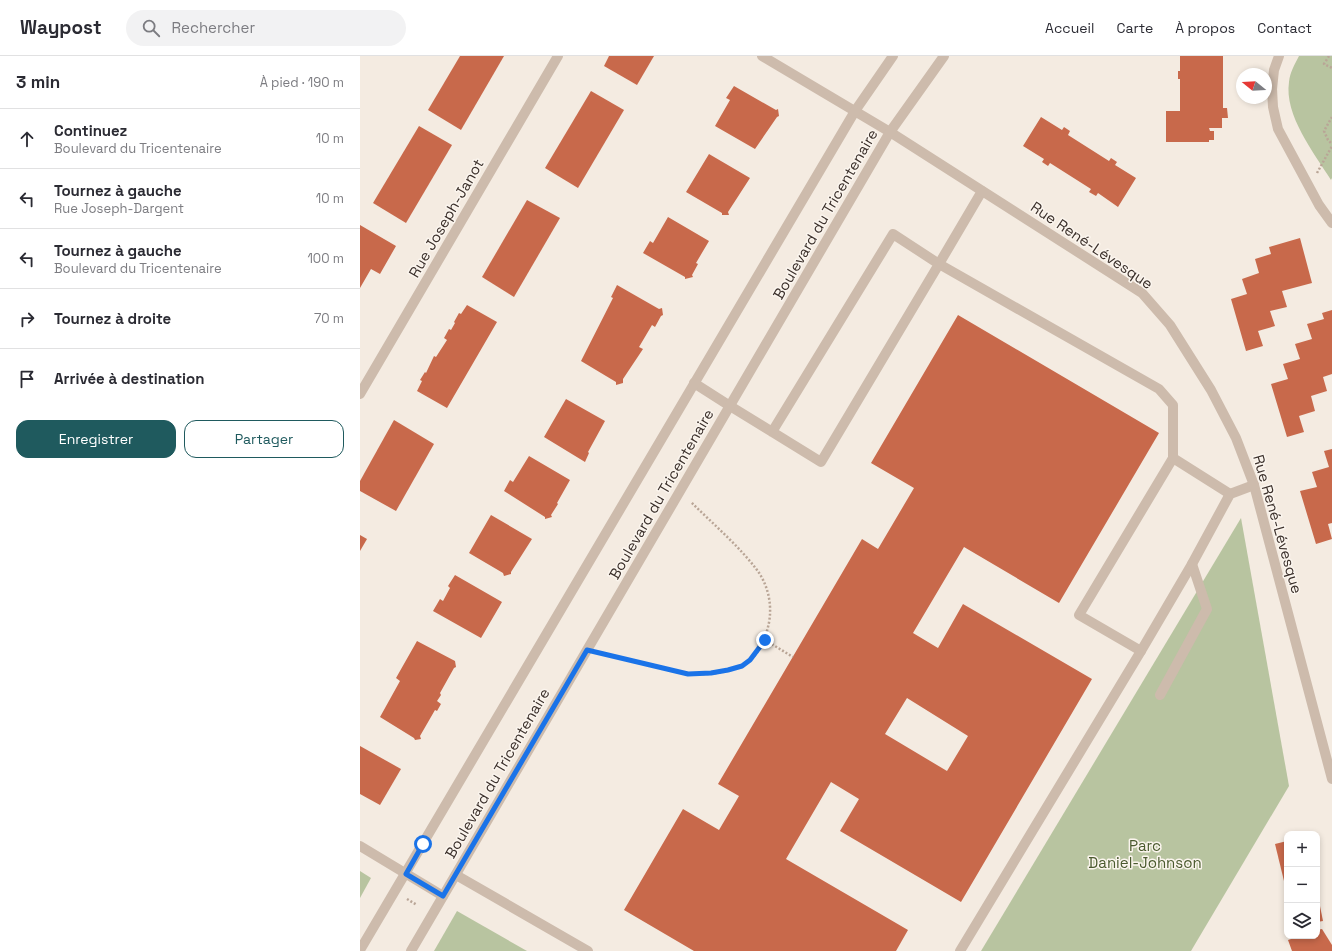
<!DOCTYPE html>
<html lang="fr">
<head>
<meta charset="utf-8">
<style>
	body { margin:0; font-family:"Space Grotesk",sans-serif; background:#f2f2f3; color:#2b2b33 }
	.controls { position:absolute; right:12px; bottom:12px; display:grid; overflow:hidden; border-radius:8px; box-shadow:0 2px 6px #0003 }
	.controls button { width:36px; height:36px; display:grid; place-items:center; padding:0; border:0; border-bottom:1px solid #e1e1e2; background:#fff; color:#2b2b33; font:20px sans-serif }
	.compass { position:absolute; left:876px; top:12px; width:36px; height:36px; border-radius:50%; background:#fff; box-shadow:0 2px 6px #0003; rotate:288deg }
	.stop { position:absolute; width:12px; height:12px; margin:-9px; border:3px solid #1a73e8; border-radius:50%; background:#fff }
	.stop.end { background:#1a73e8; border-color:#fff; box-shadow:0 1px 4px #0008 }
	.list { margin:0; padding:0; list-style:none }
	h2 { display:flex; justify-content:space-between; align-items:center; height:52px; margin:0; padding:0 16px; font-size:17px }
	h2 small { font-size:13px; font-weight:400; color:#7c7c81 }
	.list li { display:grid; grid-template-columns:26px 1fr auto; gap:12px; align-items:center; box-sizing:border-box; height:60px; padding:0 16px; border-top:1px solid #e1e1e2 }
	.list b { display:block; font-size:15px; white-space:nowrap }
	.list p { margin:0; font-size:13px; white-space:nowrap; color:#7c7c81 }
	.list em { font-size:13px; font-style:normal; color:#7c7c81 }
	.actions { display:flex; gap:8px; padding:12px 16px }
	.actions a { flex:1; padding:9px 0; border:1px solid #1f5a5e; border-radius:12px; text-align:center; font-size:14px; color:#1f5a5e }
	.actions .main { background:#1f5a5e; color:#fff }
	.icon { flex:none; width:22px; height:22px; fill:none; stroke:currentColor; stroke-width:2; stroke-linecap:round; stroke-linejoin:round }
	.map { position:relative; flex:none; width:972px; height:895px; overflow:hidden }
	header { display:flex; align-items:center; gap:24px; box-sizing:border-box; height:56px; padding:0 20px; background:#fff; border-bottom:1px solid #e1e1e2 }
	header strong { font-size:19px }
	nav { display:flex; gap:22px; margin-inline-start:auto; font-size:14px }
	.search { width:280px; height:36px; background:#f2f2f3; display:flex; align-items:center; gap:10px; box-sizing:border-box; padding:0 14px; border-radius:22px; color:#7c7c81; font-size:15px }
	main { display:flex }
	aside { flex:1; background:#fff }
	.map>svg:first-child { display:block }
</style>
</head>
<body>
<header>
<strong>Waypost</strong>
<div class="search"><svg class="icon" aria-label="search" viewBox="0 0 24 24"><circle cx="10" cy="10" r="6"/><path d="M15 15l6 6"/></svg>Rechercher</div>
<nav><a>Accueil</a><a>Carte</a><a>À propos</a><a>Contact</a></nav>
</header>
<main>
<aside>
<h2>3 min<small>À pied · 190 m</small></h2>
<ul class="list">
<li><svg class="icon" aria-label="ahead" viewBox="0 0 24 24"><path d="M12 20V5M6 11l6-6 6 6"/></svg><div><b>Continuez</b><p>Boulevard du Tricentenaire</p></div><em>10 m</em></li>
<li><svg class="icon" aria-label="left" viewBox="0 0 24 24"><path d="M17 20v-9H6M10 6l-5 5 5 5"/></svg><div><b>Tournez à gauche</b><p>Rue Joseph-Dargent</p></div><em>10 m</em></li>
<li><svg class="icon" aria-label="left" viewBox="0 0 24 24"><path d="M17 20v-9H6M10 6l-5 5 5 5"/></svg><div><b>Tournez à gauche</b><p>Boulevard du Tricentenaire</p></div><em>100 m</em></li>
<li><svg class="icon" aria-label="right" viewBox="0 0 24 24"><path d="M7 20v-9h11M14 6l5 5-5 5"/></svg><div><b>Tournez à droite</b></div><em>70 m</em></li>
<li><svg class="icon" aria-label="arrive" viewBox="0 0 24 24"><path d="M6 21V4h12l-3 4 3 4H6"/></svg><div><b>Arrivée à destination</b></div></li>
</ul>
<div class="actions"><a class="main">Enregistrer</a><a>Partager</a></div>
</aside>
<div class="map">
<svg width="972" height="895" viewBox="0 0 972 895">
	<rect width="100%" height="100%" fill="#f4ebe1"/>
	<!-- green -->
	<g fill="#b8c4a0">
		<path d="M939,0H972V122L971,124C954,97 924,59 929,26C930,16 935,8 939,0Z"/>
		<path d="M881,462L929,730L831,895H621Z"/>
		<path d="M0,815L11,822L0,842Z"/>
		<path d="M97,855L167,895H74Z"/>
	</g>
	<!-- building -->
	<g fill="#c8694b" fill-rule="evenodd">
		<path d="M100,0H144L101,74L68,54Z"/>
		<path d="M249,0H294L277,29L244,10Z"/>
		<path d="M820,0H863V52H867L868,62H862V72H849L850,75H854V84H849V86H806V55H820V23H818V15H820Z"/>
		<path d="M374,30L416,54L418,53L419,60L417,61L395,93L355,70L370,44L366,42Z"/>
		<path d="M231,35L264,54L218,132L185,112Z"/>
		<path d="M681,61L702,74L704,71L710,75L708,79L749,105L751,102L757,106L755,109L776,122L758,151L738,137L736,140L729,136L731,133L690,107L688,110L682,106L684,103L663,90Z"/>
		<path d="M59,70L92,89L46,167L13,147Z"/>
		<path d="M349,98L390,122L368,156L369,159H362V157L326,136Z"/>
		<path d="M167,144L200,162L154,241L122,221Z"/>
		<path d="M308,161L349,185L336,207L338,208L332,219L333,221L325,223V221L283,197L290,185L293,187Z"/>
		<path d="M0,169L36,190L20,218L11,213L0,232Z"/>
		<path d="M940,182L952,227L922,235L927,251L910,255L915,270L898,275L903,290L886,295L871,243L887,238L882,223L899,217L895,203L911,198L909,191Z"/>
		<path d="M257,229L299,253L302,252L303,259L301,260L295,271L292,269L279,291L283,293L263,323V327L256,329V326L221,305L253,242L251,241Z"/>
		<path d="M107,249L137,266L87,352L57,335L62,325L60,324L65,316L66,317L74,300L76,301L87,284L84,282L89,273L91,274L95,267L94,266L99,257L101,258Z"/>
		<path d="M972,254V318L963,321L967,335L951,340L955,355L939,360L944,376L927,381L911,328L928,323L923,308L940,303L935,288L952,283L947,268L964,263L962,257Z"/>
		<path d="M598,259L799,377L699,547L604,491L553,577L578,592L603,548L732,623L601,846L480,775L499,743L471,726L426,803L548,874L536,895H334L264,854L323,753L359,774L379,740L358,728L502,483L518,493L554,432L511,407ZM547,642L608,680L587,715L525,678Z"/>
		<path d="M206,343L245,365L228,396L229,397L225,406L184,381Z"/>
		<path d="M34,364L74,388L36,455L0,435V425Z"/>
		<path d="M972,393V467L968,468L972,483L956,488L940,435L957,431L952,416L969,411L964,395Z"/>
		<path d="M169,400L210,424L197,447L198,448L191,459L192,461L185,463V461L144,435L150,424L153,426Z"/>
		<path d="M131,459L172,483L151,516V518L144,520L143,517L109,497Z"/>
		<path d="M0,479L7,483L0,495Z"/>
		<path d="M95,519L142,546L121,582L73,555L80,543L83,545L90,532L88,530Z"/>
		<path d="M57,585L95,605L96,611L94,612L80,637L81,639L77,645L81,648L77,655L75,654L60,680L61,683L55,684L54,682L20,661L40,625L36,622Z"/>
		<path d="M0,690L41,713L20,749L0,738Z"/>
		<path d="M927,785V825H924L915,788Z"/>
		<path d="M958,840L963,865L957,866V841Z"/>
		<path d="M962,873L972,889V895H932L928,884L940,880H957V874Z"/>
	</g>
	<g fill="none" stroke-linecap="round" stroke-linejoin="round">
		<!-- path -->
		<g stroke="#b9a596" stroke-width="2.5" stroke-dasharray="2 2" stroke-linecap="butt">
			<path d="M969,0L964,8L972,12"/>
			<path d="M972,61L964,75L968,84L972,88"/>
			<path d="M957,117L972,90"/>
			<path d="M405,584L433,601"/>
			<path d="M241,597C258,601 275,605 292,609C304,612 316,616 327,617C347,620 373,617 389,605C399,598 405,583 408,571C413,552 409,530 397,514C379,490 352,467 331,446"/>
			<path d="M47,843L57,849"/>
		</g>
		<!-- service -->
		<g stroke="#cdbbac" stroke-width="10">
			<path d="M622,135L579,208L799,333L813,349V402L719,559L781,595"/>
			<path d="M370,350L461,406L579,208L533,178L412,376"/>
			<path d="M813,402L870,438"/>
			<path d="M800,639L847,553L832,508"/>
			<path d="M96,819L228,895"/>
			<path d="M600,895L781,595L832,508L870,438L894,429"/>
		</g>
		<!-- minor -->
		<g stroke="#cdbbac" stroke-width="10">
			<path d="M402,0L530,76L782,237L810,269L851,334L876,382L894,429L972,723"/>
			<path d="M919,0L914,14L912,33L913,51L918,73L959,149L972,167"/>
			<path d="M0,338L198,0"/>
			<path d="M0,790L83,840"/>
		</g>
		<!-- tertiary -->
		<g stroke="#cdbbac" stroke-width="10">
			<path d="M334,327L370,350"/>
			<path d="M0,894L495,55L533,0"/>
			<path d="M51,895L530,76L584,0"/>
		</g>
	</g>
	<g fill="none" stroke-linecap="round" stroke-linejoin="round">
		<!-- route -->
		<path stroke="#1a73e8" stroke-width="5" d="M63,788L46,818L83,840L227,594L328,618L351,617L368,614L382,610L390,604L405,584"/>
	</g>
	<g text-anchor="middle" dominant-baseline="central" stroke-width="3" stroke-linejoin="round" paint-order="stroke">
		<!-- street labels -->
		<g font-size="15" fill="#3b302b" stroke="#fbf5ee">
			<text transform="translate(465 158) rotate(-60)">Boulevard du Tricentenaire</text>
			<text transform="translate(86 162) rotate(-60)">Rue Joseph-Janot</text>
			<text transform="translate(732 189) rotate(34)">Rue René-Lévesque</text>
			<text transform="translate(301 438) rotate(-60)">Boulevard du Tricentenaire</text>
			<text transform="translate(918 468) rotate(74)">Rue René-Lévesque</text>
			<text transform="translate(137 717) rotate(-60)">Boulevard du Tricentenaire</text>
		</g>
		<!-- park labels -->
		<g font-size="15" fill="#4a5a2e" stroke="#fbf5ee">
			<text x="785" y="789">Parc<tspan x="785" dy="17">Daniel-Johnson</tspan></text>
		</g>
	</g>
</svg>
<div class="controls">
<button>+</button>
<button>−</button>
<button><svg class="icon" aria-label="layers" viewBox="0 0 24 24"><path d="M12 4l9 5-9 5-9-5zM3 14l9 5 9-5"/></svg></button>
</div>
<svg class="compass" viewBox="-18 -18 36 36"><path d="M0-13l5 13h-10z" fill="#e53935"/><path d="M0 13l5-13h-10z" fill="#7c7c81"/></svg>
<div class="stop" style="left:63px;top:788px"></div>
<div class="stop end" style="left:405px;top:584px"></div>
</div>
</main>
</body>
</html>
